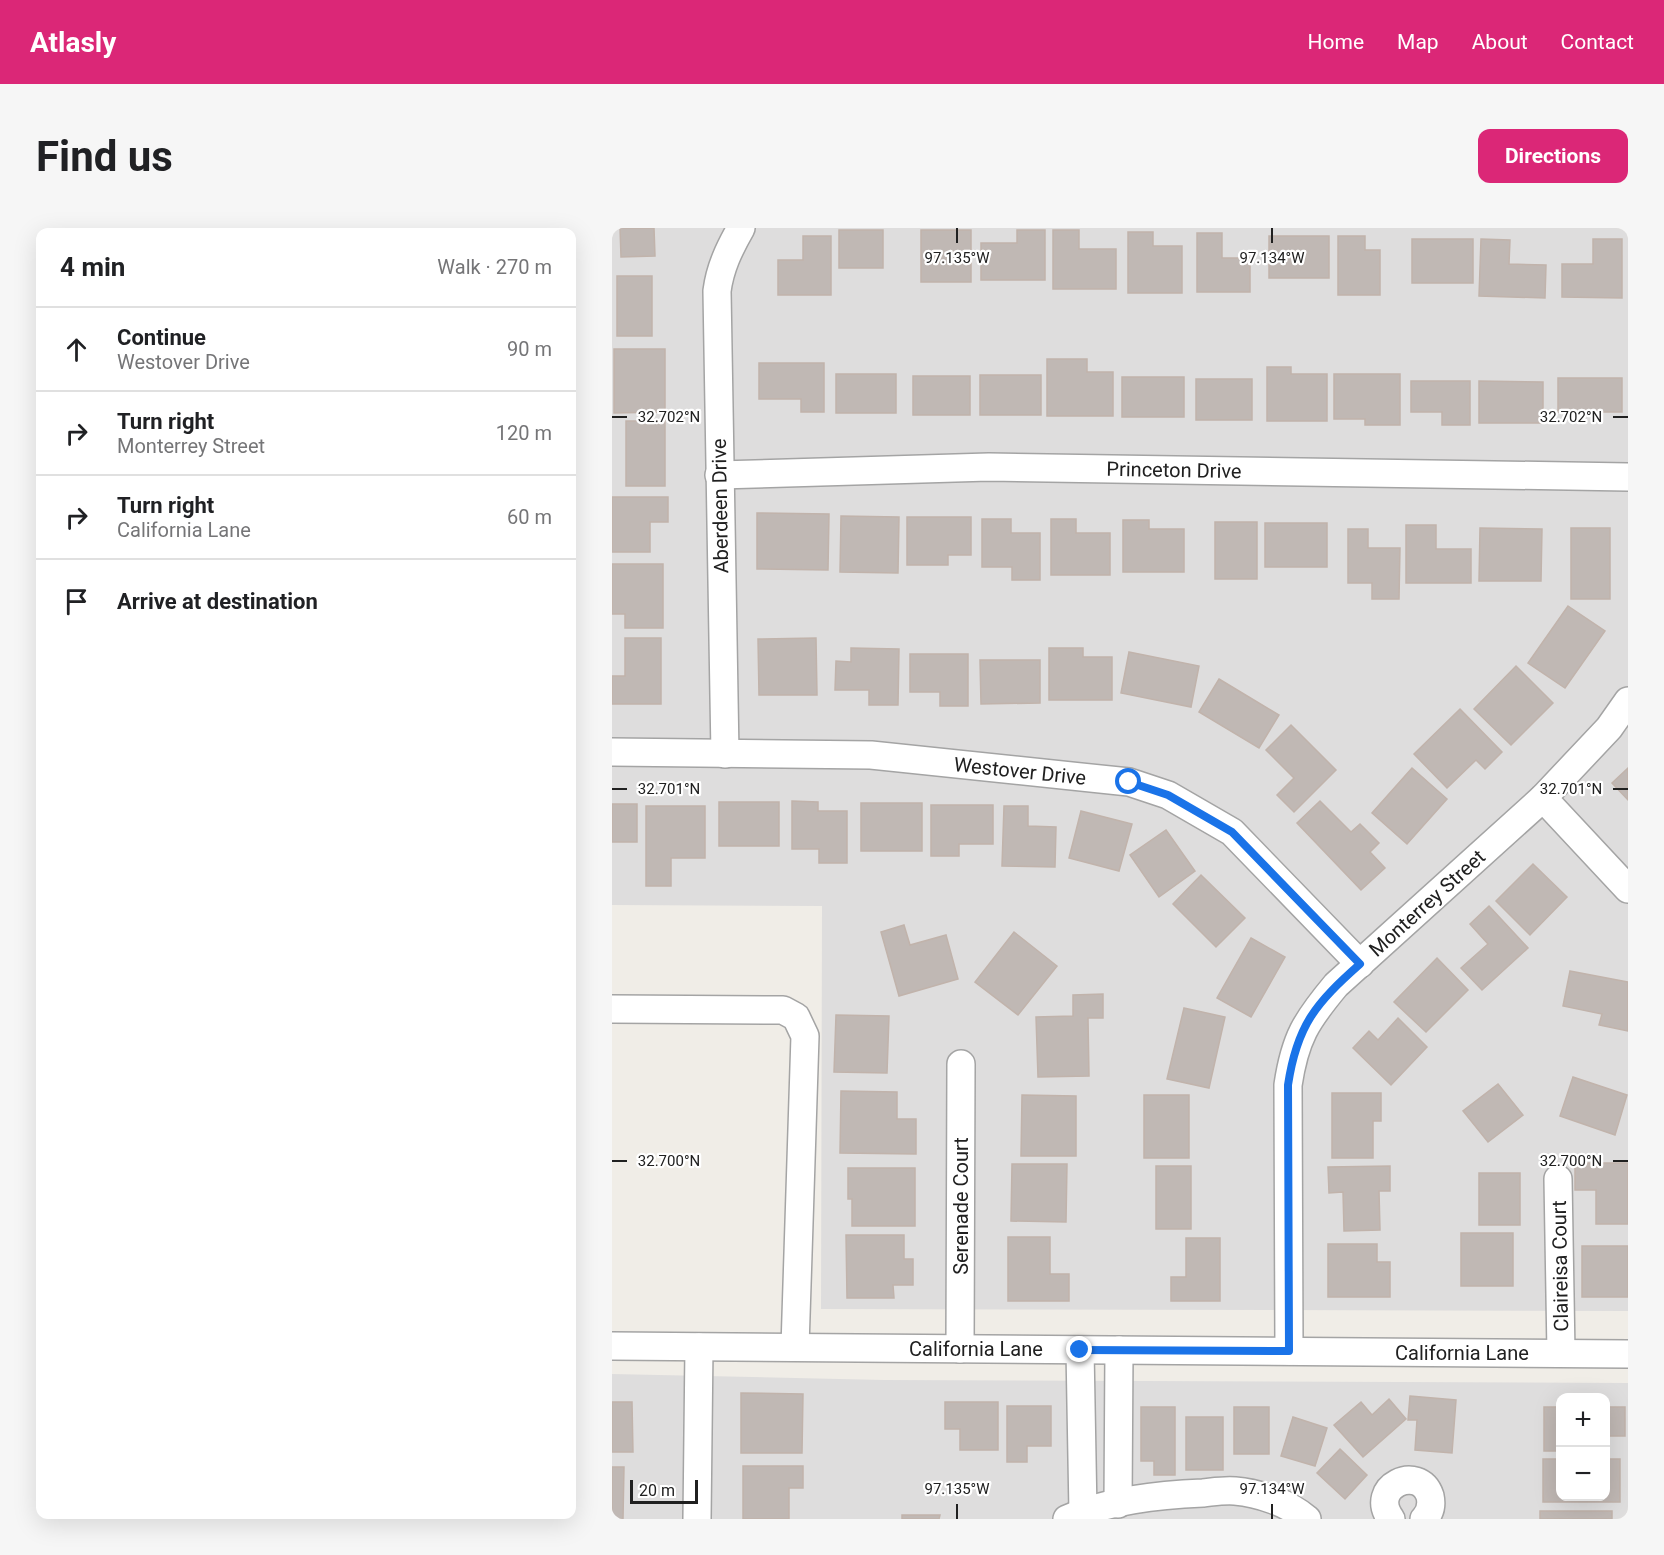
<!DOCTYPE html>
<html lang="en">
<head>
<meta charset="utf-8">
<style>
	body { margin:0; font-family:Roboto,sans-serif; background:#f6f6f6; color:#202124 }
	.controls { position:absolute; right:18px; bottom:18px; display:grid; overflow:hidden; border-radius:12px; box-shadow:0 6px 24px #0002 }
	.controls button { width:54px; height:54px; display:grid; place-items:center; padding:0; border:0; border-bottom:2px solid #e0e0e0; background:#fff; color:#202124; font:30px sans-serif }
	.scale { position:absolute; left:18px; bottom:15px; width:68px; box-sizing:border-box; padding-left:6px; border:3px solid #202020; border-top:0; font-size:16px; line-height:21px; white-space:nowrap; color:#202020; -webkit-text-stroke:4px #fff; paint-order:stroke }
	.stop { position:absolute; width:18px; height:18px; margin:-14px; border:4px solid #1a73e8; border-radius:50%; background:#fff }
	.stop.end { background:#1a73e8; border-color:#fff; box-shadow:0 2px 6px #0008 }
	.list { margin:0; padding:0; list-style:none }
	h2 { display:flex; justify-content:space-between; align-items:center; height:78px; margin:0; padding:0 24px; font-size:26px }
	h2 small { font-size:20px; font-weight:400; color:#757577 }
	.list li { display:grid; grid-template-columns:39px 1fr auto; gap:18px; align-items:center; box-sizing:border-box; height:84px; padding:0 24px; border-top:2px solid #e0e0e0 }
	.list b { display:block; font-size:22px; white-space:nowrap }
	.list p { margin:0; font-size:20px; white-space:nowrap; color:#757577 }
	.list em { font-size:20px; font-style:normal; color:#757577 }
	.icon { flex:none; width:33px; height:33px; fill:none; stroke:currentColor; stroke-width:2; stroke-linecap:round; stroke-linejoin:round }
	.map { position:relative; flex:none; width:1016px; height:1291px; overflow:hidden; border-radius:12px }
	header { display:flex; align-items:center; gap:36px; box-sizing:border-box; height:84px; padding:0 30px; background:#db2777; color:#fff }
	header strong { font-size:28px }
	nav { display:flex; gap:33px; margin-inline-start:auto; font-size:21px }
	.intro { display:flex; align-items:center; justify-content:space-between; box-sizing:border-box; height:144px; padding:0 36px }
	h1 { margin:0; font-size:42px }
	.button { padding:15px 27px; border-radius:12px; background:#db2777; color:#fff; font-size:21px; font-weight:700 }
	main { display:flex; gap:36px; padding:0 36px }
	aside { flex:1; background:#fff; border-radius:12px; box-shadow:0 6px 24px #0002 }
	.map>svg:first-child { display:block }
</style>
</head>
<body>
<header>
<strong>Atlasly</strong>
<nav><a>Home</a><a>Map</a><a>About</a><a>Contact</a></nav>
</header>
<div class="intro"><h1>Find us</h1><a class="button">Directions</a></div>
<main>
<aside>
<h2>4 min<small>Walk · 270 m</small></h2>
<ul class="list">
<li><svg class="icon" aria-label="ahead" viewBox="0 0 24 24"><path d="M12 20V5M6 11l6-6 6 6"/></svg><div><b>Continue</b><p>Westover Drive</p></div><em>90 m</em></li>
<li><svg class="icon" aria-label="right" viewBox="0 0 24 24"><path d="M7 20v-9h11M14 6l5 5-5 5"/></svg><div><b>Turn right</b><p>Monterrey Street</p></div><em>120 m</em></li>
<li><svg class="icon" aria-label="right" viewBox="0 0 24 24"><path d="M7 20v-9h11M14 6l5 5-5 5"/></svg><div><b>Turn right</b><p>California Lane</p></div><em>60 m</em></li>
<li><svg class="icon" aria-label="arrive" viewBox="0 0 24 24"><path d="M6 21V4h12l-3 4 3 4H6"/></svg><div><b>Arrive at destination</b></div></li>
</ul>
</aside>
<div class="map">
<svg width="1016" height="1291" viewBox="0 0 1016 1291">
	<rect width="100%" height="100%" fill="#f0ede7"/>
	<!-- residential -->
	<g fill="#dedddd" fill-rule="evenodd">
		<path d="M0,0H1016V1083L209,1081L210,678L0,677Z"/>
		<path d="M0,1146L272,1152L1016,1155V1291H0ZM948,1170H993V1268H948Z"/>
	</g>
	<!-- building -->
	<g fill="#c0b8b4" stroke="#c1b3ab" stroke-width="1.5">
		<path d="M8,0H42L43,28L9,29Z"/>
		<rect x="227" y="2" width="44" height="38"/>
		<rect x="309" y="2" width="50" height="52"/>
		<path d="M405,2H433V52H369V15H405Z"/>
		<path d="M441,2H467V21H504V61H441Z"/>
		<path d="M516,4H541V18H570V65H516Z"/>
		<path d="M585,5H610V30H638V64H585Z"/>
		<path d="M191,8H219V67H166V32H191Z"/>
		<rect x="657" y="8" width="60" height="42"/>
		<path d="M726,8H753V22H768V67H726Z"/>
		<rect x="800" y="11" width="61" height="44"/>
		<path d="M869,11L898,12L897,36L934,37L933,70L867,68Z"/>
		<path d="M981,11H1010V70L950,69V36H981Z"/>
		<rect x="5" y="48" width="35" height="60"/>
		<path d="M2,121H53V184L2,185Z"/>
		<path d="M435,131H475V144H501V188H435Z"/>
		<path d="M147,135H212V184H189V171H147Z"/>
		<path d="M655,139H679V146H715V193H655Z"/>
		<rect x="224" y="146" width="60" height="39"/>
		<path d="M722,146H788V197H753V191H722Z"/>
		<rect x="368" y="147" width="61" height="40"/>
		<rect x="301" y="148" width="57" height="39"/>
		<rect x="510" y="149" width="62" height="40"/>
		<rect x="946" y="150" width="64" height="34"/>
		<rect x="584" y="151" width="56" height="41"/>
		<path d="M799,153H858V197H830V184H799Z"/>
		<path d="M867,153L931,154V195H867Z"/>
		<rect x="14" y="193" width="39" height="65"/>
		<path d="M0,269H56V294H38V324H0Z"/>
		<path d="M145,285L217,286L216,342L145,341Z"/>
		<path d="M229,288L287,289L286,345L228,344Z"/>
		<path d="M295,289H359V327H336V337H295Z"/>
		<path d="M370,291H399V305H428V352H400V339H370Z"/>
		<path d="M439,291H464V305H498V347H439Z"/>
		<path d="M511,292H537V301H572V344H511Z"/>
		<rect x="603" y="294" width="42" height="57"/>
		<rect x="653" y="295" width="62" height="44"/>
		<path d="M794,297H824V321H859V355H794Z"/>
		<path d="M868,300L930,301L929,353H867Z"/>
		<rect x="959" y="300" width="39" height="71"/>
		<path d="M736,301H756V320H788L787,371H760V355H736Z"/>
		<path d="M0,336H51V400H13V386H0Z"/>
		<path d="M956,378L993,403L953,460L916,435Z"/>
		<path d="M13,410H49V476H0V448H13Z"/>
		<path d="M204,410L205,467H147L146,411Z"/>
		<path d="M239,420L287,421L286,477H257V462H223L224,433L239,434Z"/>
		<path d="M437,420H471V429H500V472H437Z"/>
		<path d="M517,424L587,438L579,479L509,465Z"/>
		<path d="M298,426H356V478H328V464H298Z"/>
		<path d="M368,432H428V475L369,476Z"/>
		<path d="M904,438L941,475L899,517L862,481Z"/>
		<path d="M607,451L667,487L647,520L587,484Z"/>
		<path d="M848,481L890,524L873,541L864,532L835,560L802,526Z"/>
		<path d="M679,497L724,542L682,584L665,567L682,550L654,522Z"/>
		<path d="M800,540L835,571L795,616L760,585Z"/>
		<path d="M1016,540V572L1000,555Z"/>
		<path d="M180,573L206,574V583H235V635H207V621H180Z"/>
		<path d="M708,573L739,604L748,596L767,615L758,624L773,640L749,662L685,595Z"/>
		<rect x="107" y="574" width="60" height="44"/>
		<rect x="249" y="575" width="61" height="48"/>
		<rect x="0" y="576" width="25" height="38"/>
		<path d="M319,577H381V616H347V628H319Z"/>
		<path d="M34,578H93V630H59V658H34Z"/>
		<path d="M392,578H416V598L444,599L443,639L390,638Z"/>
		<path d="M469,583L520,596L507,643L457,630Z"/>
		<path d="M554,602L583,643L547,669L518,627Z"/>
		<path d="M921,636L955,669L918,707L884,673Z"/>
		<path d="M589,647L633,690L604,719L561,676Z"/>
		<path d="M877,678L916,720L870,762L849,740L876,716L858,696Z"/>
		<path d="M292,697L298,717L334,707L346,751L287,768L269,704Z"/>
		<path d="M402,704L445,738L406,787L363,754Z"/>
		<path d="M639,710L673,729L639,789L605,770Z"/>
		<path d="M825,730L856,762L814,804L782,774Z"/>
		<path d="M958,743L1016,754V803L987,797L990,786L951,778Z"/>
		<path d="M491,766V790H476L477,848L426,849L424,789L461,788V767Z"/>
		<path d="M572,780L613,789L597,860L555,851Z"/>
		<path d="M224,787L277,788L275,845L222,844Z"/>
		<path d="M786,790L815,819L779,857L741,820L757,803L766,812Z"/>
		<path d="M961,849L1015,867L1003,907L948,888Z"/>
		<path d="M886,856L911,887L876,914L851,883Z"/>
		<path d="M229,863L285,864V891H304V926L228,925Z"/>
		<path d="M720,865H769V893H761V930H720Z"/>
		<path d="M410,867L464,868V928H409Z"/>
		<rect x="532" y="867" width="45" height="63"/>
		<path d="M963,935H1016V996H984V962H963Z"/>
		<path d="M400,936H455L454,994L399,993Z"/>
		<rect x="544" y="938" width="35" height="63"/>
		<path d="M778,938V963H767L768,1002L732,1003L731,964L717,965L716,939Z"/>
		<path d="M236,940H303V998H240V971H236Z"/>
		<rect x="867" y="945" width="41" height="52"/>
		<rect x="849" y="1005" width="52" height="53"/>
		<path d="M234,1007H292V1031H301V1057H281L282,1070H235Z"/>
		<path d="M396,1009H438V1046H457V1073H396Z"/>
		<path d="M574,1010H608V1073H559V1049H574Z"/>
		<path d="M716,1016H765V1034H778V1069H716Z"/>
		<rect x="970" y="1018" width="46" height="51"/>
		<path d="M129,1165L191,1166L190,1225H129Z"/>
		<path d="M798,1168L844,1172L840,1225L803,1222L805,1192H796Z"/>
		<path d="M777,1171L794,1191L751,1229L722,1197L749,1174L760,1187Z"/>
		<path d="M0,1174H20L21,1224H0Z"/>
		<path d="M333,1174H386V1222H348V1201H333Z"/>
		<path d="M395,1178H439V1218H415V1234H395Z"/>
		<path d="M529,1179H563V1247H542V1233H529Z"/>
		<rect x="622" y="1179" width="35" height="47"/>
		<rect x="932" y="1179" width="16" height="44"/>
		<rect x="993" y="1179" width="20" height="29"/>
		<rect x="574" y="1189" width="37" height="53"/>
		<path d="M681,1189L715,1200L703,1238L669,1228Z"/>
		<path d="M728,1221L755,1247L733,1271L705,1245Z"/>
		<path d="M931,1231H948V1268H993V1231H1008V1274H931Z"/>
		<path d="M131,1238H191V1260H177V1291H131Z"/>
		<path d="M0,1239H12L11,1291H0Z"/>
		<rect x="928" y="1283" width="72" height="8"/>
		<path d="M290,1287H328L327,1291H290Z"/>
	</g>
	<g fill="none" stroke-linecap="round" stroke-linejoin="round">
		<defs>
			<g id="minor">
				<path d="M107,247L377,239L1016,249"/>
				<path d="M0,524L259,527L517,554L556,567L620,604L748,736"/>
				<path d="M113,526L105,63C108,40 117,21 129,0"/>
				<path d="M931,570L1016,661"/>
				<path d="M0,781L171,782L184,789L193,808L183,1119"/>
				<path d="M946,951L949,1125"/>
				<path d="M0,1118L1016,1126"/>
				<path d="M348,1121L349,836"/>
				<path d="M468,1122L471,1285"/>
				<path d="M677,1123L676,857C683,810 694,793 724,757L931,570L997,500L1016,473"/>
				<path d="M506,1276L507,1122"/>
				<path d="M85,1291L87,1119"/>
				<path d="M455,1291C497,1272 546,1267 591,1265C601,1264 612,1262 623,1263C647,1265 676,1275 695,1291"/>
				<path d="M779,1291C755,1259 807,1235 818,1268C820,1277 818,1285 812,1291"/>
			</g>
		</defs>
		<!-- minor casing -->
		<use href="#minor" stroke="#a4a4a4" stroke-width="30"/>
		<!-- minor -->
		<use href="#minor" stroke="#fff" stroke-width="27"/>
	</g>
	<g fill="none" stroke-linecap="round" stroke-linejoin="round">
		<!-- route -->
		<path stroke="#1a73e8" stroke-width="8" d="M468,1122L677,1123L676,857C685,797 704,775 748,736L620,604L556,567L517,554"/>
	</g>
	<!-- ticks -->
	<path fill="none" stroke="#202020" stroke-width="2" d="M345,0V15M660,0V15M0,189H15M1001,189H1016M0,561H15M1001,561H1016M0,933H15M1001,933H1016M345,1276V1291M660,1276V1291"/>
	<g text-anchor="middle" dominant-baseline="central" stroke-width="4.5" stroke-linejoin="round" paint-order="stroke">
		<!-- street labels -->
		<g font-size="20" fill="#202020" stroke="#fff">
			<text transform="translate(562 242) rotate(1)">Princeton Drive</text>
			<text transform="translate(108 278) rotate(-91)">Aberdeen Drive</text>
			<text transform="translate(408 543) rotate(6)">Westover Drive</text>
			<text transform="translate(815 675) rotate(-42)">Monterrey Street</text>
			<text transform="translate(349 978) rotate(-90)">Serenade Court</text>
			<text transform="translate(948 1038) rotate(-91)">Claireisa Court</text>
			<text x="364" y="1121">California Lane</text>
			<text x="850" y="1125">California Lane</text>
		</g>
	</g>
	<g font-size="15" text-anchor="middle" fill="#202020" stroke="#fff" stroke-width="4.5" stroke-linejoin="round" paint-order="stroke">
		<text x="345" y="35">97.135°W</text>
		<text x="660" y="35">97.134°W</text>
		<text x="57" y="194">32.702°N</text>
		<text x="959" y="194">32.702°N</text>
		<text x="57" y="566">32.701°N</text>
		<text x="959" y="566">32.701°N</text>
		<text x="57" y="938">32.700°N</text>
		<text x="959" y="938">32.700°N</text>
		<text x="345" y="1266">97.135°W</text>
		<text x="660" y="1266">97.134°W</text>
	</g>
</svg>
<div class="controls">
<button>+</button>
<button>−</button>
</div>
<div class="scale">20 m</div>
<div class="stop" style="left:517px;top:554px"></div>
<div class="stop end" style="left:468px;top:1122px"></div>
</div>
</main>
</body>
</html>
